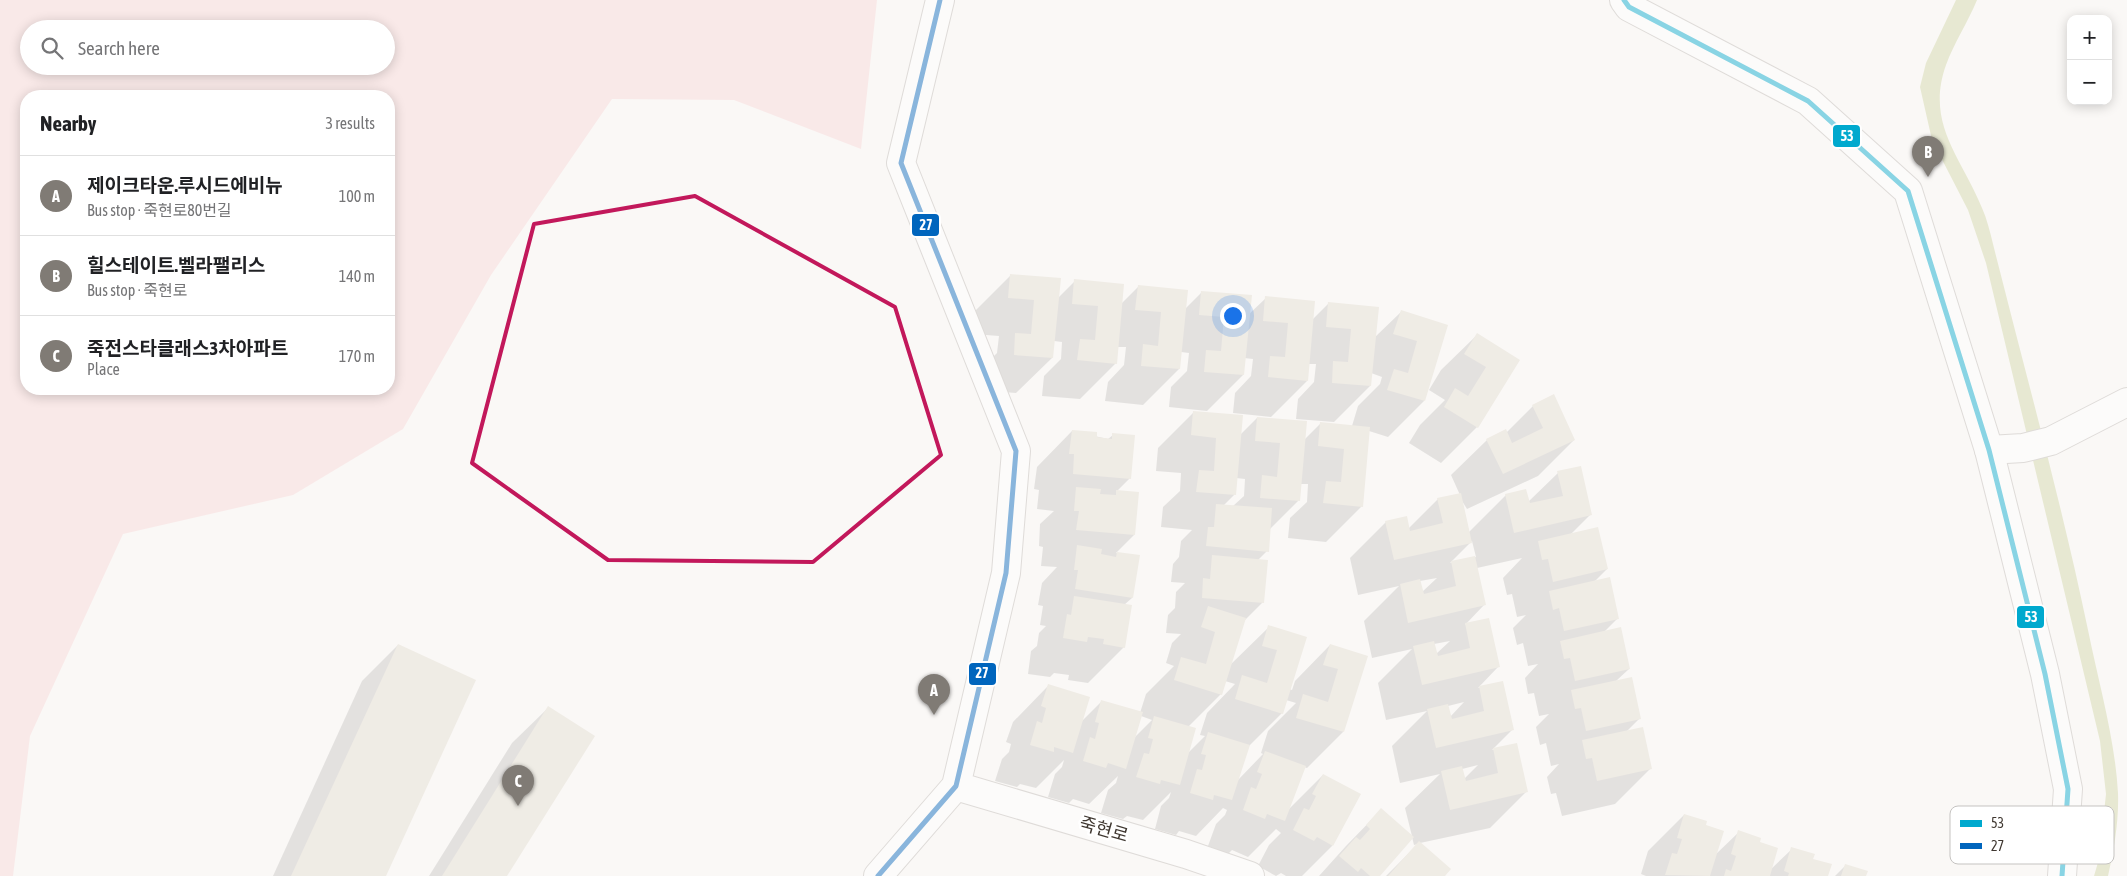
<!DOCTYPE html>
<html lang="en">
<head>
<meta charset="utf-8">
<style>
	body { margin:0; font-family:"Asap Condensed","Noto Sans KR",sans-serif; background:#f2f2f2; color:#202124 }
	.controls { position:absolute; right:15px; top:15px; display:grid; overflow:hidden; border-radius:10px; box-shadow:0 2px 12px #0003 }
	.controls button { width:45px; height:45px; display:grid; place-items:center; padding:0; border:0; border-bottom:1px solid #e0e0e0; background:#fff; color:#202124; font:25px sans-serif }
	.you { position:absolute; left:1232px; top:315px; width:18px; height:18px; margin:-12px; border:4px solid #fff; border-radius:50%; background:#1a73e8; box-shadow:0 0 0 8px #1a73e833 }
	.badge { display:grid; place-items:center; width:32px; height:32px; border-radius:50%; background:#807b75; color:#fff; font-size:16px; font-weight:700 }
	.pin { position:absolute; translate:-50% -41px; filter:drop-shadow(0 1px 2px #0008) }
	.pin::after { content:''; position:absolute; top:26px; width:18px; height:15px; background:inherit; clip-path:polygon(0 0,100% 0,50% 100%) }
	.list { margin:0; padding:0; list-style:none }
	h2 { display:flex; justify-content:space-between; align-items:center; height:65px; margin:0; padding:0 20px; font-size:21px }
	h2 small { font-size:16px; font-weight:400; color:#757577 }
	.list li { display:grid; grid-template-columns:32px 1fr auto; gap:15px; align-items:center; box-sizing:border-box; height:80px; padding:0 20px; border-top:1px solid #e0e0e0 }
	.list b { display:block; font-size:19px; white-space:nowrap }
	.list p { margin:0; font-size:16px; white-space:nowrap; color:#757577 }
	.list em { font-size:16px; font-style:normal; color:#757577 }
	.icon { flex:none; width:28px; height:28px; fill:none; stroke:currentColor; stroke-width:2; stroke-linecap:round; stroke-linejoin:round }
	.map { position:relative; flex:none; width:2127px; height:876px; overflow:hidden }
	.search { position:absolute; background:#fff; box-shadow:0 2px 12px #0003; left:20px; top:20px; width:375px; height:55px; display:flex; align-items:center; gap:12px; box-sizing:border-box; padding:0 18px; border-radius:28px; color:#757577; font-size:19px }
	.panel { position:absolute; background:#fff; box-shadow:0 2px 12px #0003; left:20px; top:90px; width:375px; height:305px; border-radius:20px }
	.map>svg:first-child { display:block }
</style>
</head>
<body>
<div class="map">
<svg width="2127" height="876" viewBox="0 0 2127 876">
	<rect width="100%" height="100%" fill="#faf8f6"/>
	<!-- green -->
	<path fill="#f9d8d8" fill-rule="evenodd" d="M0,0H877L861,149L734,100L612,99L491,275L403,429L293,495L123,534L30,736L13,876H0ZM29,29H386V66H29ZM26,96H389V389H26Z"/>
	<!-- water -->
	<path fill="#d1d6a6" d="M1956,0H1977C1968,22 1954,43 1946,65C1925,124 1962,158 1982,208C1987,219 1990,232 1993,244C2025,372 2061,500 2088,630C2099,684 2115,739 2118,793C2119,821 2114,849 2108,876H2094L2099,859L2106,794L2100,741L1986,263L1968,210L1932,140L1920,87L1926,63Z"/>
	<!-- shadow -->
	<g fill="#0003" fill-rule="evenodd">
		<path d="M1011,275L1058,298L1075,281L1121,304L1139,286L1185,309L1202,292L1248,315L1266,298L1312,320L1329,303L1374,338L1401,312L1447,326L1424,401L1388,437L1369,431L1362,506L1326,542L1288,538L1290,518L1307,502L1308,484H1300L1299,500L1269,530L1267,551L1258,560L1263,602L1243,622L1229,666L1269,627L1305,638L1289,689L1292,690L1295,681L1330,645L1366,656L1343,732L1307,768L1304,767L1288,810L1323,775L1332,846L1302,876H1286L1281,873L1276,876L1258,866L1269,845L1281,833L1276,829L1248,857L1232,850L1228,854L1208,846L1216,824L1225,815L1227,810L1223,808L1196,836L1179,831L1176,835L1155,829L1161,806L1169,798L1171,792L1143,820L1127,816L1123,819L1101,813L1108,790L1116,783L1118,776L1089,804L1073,799L1069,803L1048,797L1055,774L1062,767L1064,760L1036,788L1020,784L1017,787L995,781L1002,759L1009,752L1011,744L1006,742L1013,722L1048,686L1081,722L1101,702L1140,713L1146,694L1174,666L1166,663L1172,643L1181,634L1166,633L1168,615L1175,608L1176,592L1185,583L1171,582L1173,564L1179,557L1181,541L1192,530L1161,527L1163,507L1180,491L1181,473L1156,471L1158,448L1194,412L1240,435L1257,418L1304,440L1321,423L1352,426L1358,406L1380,384L1382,377L1371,373L1370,386L1334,422L1296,419L1298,399L1314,382L1316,364H1308L1307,381L1271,417L1233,413L1235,393L1251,376L1253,359L1244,358L1243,375L1207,411L1169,407L1171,387L1187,371L1189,353L1181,352L1179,369L1143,405L1105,401L1108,382L1124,365L1126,347H1117L1116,363L1080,399L1042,396L1044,376L1061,359L1062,342L1054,341L1052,358L1016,393L978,390L980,370L997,353L999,336L973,334L975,311ZM1236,478L1245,479L1244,496L1233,506L1224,505L1235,494ZM1225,681L1235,684L1207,713L1200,735L1205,736L1187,754L1188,727L1221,694ZM1286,700L1296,703L1268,731L1261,753L1263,754L1238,780L1247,748L1282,713ZM1141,716L1152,720L1134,738Z"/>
		<path d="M1477,335L1518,360L1477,427L1441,463L1409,443L1420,425L1445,400L1429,390L1441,370Z"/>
		<path d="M1533,406L1574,440L1538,476L1467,509L1462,501L1469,532L1506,495L1528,502L1558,473L1590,515L1570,535L1607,569L1594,582L1618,618L1604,632L1629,669L1616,681L1640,718L1627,731L1651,768L1615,804L1562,816L1556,793L1551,794L1547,777L1559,764L1551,766L1546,743L1540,745L1536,727L1549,714L1539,716L1534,693L1528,694L1525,678L1538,664L1528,666L1523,643L1517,645L1513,628L1526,615L1517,617L1512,594L1507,595L1503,578L1522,558L1477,568L1484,605L1465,625L1488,619L1498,667L1478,688L1502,682L1513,729L1492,750L1516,744L1526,792L1490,828L1420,843L1444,876H1386L1418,844L1414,845L1412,837L1378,876H1319L1346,846L1381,810L1412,836L1405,808L1440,774L1400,783L1392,746L1427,711L1386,720L1378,683L1412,649L1372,658L1364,621L1399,586L1358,595L1350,558L1386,522L1408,529L1438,499L1460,495L1451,475L1487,440L1506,433ZM1472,541L1476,557L1450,563ZM1437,578L1422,592L1420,581ZM1450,641L1436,654L1434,644ZM1464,702L1450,717L1448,706ZM1478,765L1464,779L1462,769Z"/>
		<path d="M1072,431L1108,439L1113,435L1130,478L1117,491L1134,535L1116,553L1138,556L1132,598L1124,605V647L1088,683L1068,680L1069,675L1054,673L1050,677L1028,674L1031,651L1037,646L1039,633L1046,626L1040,625L1043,606L1038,605L1042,583L1057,567L1041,566L1043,547L1039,546L1040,524L1054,511L1037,509L1039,490L1034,489L1037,467Z"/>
		<path d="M398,645L385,876H273L362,681Z"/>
		<path d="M548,708L505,876H429L512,743Z"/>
		<path d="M1684,815L1704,826L1715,855L1739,832L1759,843L1770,870L1792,849L1812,860L1827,876H1646L1641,874L1648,851Z"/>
		<path d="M1846,865L1866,876H1835Z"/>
	</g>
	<!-- building -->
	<g fill="#e3ddd0">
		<path d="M1010,274L1061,278L1053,358L1014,355L1015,333L1031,334L1034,300L1008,298Z"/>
		<path d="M1074,279L1124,284L1117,364L1077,360L1080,339L1095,340L1098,306L1072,304Z"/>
		<path d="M1138,285L1188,290L1180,369L1141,366L1143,344L1158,346L1161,312L1135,310Z"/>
		<path d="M1201,291L1252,295L1244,375L1204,372L1206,350L1221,351L1224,317L1199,315Z"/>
		<path d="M1265,296L1315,301L1308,381L1268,377L1270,356L1285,357L1288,323L1263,321Z"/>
		<path d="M1328,302L1379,307L1371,386L1332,383L1333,361L1348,362L1351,329L1326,327Z"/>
		<path d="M1401,310L1448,325L1425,401L1387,390L1394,369L1408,373L1417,341L1393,334Z"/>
		<path d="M1477,333L1520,360L1478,428L1444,407L1455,388L1468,396L1486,367L1464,354Z"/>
		<path d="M1554,394L1575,440L1503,474L1486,439L1506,429L1512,443L1543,428L1532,405Z"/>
		<path d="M1193,411L1243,415L1236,495L1196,492L1199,470L1214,471L1216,438L1191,435Z"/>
		<path d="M1257,417L1307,421L1300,501L1260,498L1262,475L1277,477L1280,443L1255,441Z"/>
		<path d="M1320,422L1370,427L1363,507L1323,503L1326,481L1341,482L1344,449L1318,446Z"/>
		<path d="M1072,430L1097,432V437L1112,439V433L1135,435L1131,479L1073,474L1074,454H1069Z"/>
		<path d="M1581,466L1592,515L1514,533L1505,494L1526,489L1530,503L1563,496L1557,471Z"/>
		<path d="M1076,487L1101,489L1100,494L1116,495V490L1139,492L1135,535L1076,530L1079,511H1074Z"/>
		<path d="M1461,493L1472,543L1394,560L1385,521L1407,516L1410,531L1443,523L1437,498Z"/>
		<path d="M1216,504L1272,508L1269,552L1206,546L1208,527H1214Z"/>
		<path d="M1598,527L1608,569L1553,582L1548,559L1542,560L1538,541Z"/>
		<path d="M1077,545L1102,549L1101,554L1116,557L1117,552L1140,555L1133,598L1075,589L1078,570H1074Z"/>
		<path d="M1212,555L1268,560L1264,603L1202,598L1203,578L1210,579Z"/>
		<path d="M1475,556L1486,605L1408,623L1400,584L1420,579L1424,594L1456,586L1451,561Z"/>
		<path d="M1610,577L1619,619L1564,631L1559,608L1553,610L1549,591Z"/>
		<path d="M1074,596L1132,605L1125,648L1103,644L1104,639L1088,637L1087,642L1063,638L1067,614L1071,615Z"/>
		<path d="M1208,606L1246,618L1222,695L1174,680L1181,657L1206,664L1215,632L1201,627Z"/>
		<path d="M1489,618L1500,667L1422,685L1413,646L1434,641L1438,656L1470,648L1465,623Z"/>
		<path d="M1268,625L1307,637L1283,714L1235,699L1242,675L1267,683L1277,650L1262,646Z"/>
		<path d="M1621,627L1630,669L1575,681L1570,658L1564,659L1560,641Z"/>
		<path d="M398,644L476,680L386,876H291Z"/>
		<path d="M1330,644L1368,656L1344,732L1296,718L1303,694L1328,702L1338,669L1323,665Z"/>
		<path d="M1632,677L1641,719L1586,731L1581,708L1575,709L1571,690Z"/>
		<path d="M1503,681L1514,730L1436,748L1427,709L1448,704L1452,719L1484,711L1479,686Z"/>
		<path d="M1048,684L1090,697L1073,753L1054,747V752L1030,745L1037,721L1042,723L1046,708L1041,706Z"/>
		<path d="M1101,700L1143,712L1126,769L1108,763L1106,768L1083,761L1090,737L1095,739L1099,723L1095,722Z"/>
		<path d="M548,706L595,736L507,876H442Z"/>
		<path d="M1154,716L1196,728L1180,785L1161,780L1160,784L1136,777L1144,753L1149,754L1153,739L1148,738Z"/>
		<path d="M1643,727L1652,769L1597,781L1592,758L1586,759L1582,740Z"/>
		<path d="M1208,732L1250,745L1232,800L1214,795L1213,800L1190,793L1197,769L1202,770L1206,755L1201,754Z"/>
		<path d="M1517,743L1528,792L1450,810L1441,771L1462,766L1466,781L1498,773L1493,748Z"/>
		<path d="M1265,751L1306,766L1285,821L1267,814L1265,819L1243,810L1251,787L1256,789L1262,774L1257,772Z"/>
		<path d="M1323,774L1361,794L1333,846L1317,837L1314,841L1293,830L1304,808L1309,810L1316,796L1312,794Z"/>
		<path d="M1381,808L1414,837L1380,876H1370L1361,868L1358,872L1339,856L1356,837L1360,840L1370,829L1366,825Z"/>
		<path d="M1684,814L1707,821L1706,825L1724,831L1710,876L1665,875L1672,853L1677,854L1682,839L1677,838Z"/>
		<path d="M1738,830L1761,838L1760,842L1778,848L1770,876H1724L1726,869L1731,871L1736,856L1731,854Z"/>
		<path d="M1419,841L1451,869L1445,876H1388Z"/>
		<path d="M1791,847L1815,854L1813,859L1832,864L1828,876H1788L1789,873L1784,871Z"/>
		<path d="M1845,864L1868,871L1866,876H1841Z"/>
	</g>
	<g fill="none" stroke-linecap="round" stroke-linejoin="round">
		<defs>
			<g id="street">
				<path d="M1624,0L1629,7L1808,101L1908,191L1989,450L2045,674L2068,789L2062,876"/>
				<path d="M1989,450L2023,448L2051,441L2127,402"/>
				<path d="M956,786L1186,854L1250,876"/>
				<path d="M878,876L956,786L1006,573L1016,451L901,163L940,0"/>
			</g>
		</defs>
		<!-- street casing -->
		<use href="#street" stroke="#beb9b5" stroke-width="30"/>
		<!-- street -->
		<use href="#street" stroke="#fefefe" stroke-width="28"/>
		<defs>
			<path id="bus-1" d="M1624,0L1629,7L1808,101L1908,191L1989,450L2045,674L2068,789L2062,876"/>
			<path id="bus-2" d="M878,876L956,786L1006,573L1016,451L901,163L940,0"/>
		</defs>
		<!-- bus-1 casing -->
		<use href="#bus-1" stroke="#fff" stroke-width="9"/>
		<!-- bus-2 casing -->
		<use href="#bus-2" stroke="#fff" stroke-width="9"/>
		<!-- bus-1 -->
		<use href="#bus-1" stroke="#00a9ce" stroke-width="5"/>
		<!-- bus-2 -->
		<use href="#bus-2" stroke="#0065bd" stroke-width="5"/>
	</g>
	<!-- marked area -->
	<path d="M0 0H2127V876H0ZM695,196L895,307L941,455L813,562L608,560L472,463L534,224Z" fill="#faf8f6" fill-opacity=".55" fill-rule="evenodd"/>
	<path fill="none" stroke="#c2185b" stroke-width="4" stroke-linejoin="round" d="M695,196L895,307L941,455L813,562L608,560L472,463L534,224Z"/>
	<g text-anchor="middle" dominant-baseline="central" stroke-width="5" stroke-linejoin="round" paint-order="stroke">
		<!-- street labels -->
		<g font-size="18" fill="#3f3730" stroke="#fff">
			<text transform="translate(1104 829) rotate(16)">죽현로</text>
		</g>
	</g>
	<!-- legend -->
	<rect x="1950" y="806" width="164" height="58" rx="8" fill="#fff" stroke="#c5c3c1" stroke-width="1"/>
	<rect x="1960" y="820" width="22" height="7" fill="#00a9ce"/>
	<rect x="1960" y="843" width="22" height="6" fill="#0065bd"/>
	<g font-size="14" fill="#3f3730">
		<text x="1991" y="828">53</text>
		<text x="1991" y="851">27</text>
	</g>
	<g stroke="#fff" stroke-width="2">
		<rect x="1832" y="124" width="29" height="24" rx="5" fill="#00a9ce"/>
		<rect x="911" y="213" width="29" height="24" rx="5" fill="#0065bd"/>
		<rect x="2016" y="605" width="29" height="24" rx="5" fill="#00a9ce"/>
		<rect x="968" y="662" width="29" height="24" rx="5" fill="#0065bd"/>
	</g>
	<g font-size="14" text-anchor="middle" font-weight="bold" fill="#fff">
		<text x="1847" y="141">53</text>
		<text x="926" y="230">27</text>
		<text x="2031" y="622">53</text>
		<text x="982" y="678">27</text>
	</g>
</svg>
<div class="controls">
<button>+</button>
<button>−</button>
</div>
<div class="you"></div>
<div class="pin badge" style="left:934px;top:715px">A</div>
<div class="pin badge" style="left:1928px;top:177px">B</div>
<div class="pin badge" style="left:518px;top:806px">C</div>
<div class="search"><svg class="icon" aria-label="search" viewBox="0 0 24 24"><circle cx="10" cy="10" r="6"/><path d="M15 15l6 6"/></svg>Search here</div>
<section class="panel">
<h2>Nearby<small>3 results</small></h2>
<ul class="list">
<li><span class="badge">A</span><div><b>제이크타운.루시드에비뉴</b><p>Bus stop · 죽현로80번길</p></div><em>100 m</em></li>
<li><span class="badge">B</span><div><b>힐스테이트.벨라팰리스</b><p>Bus stop · 죽현로</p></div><em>140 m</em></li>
<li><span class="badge">C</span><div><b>죽전스타클래스3차아파트</b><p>Place</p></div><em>170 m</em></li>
</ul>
</section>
</div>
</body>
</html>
